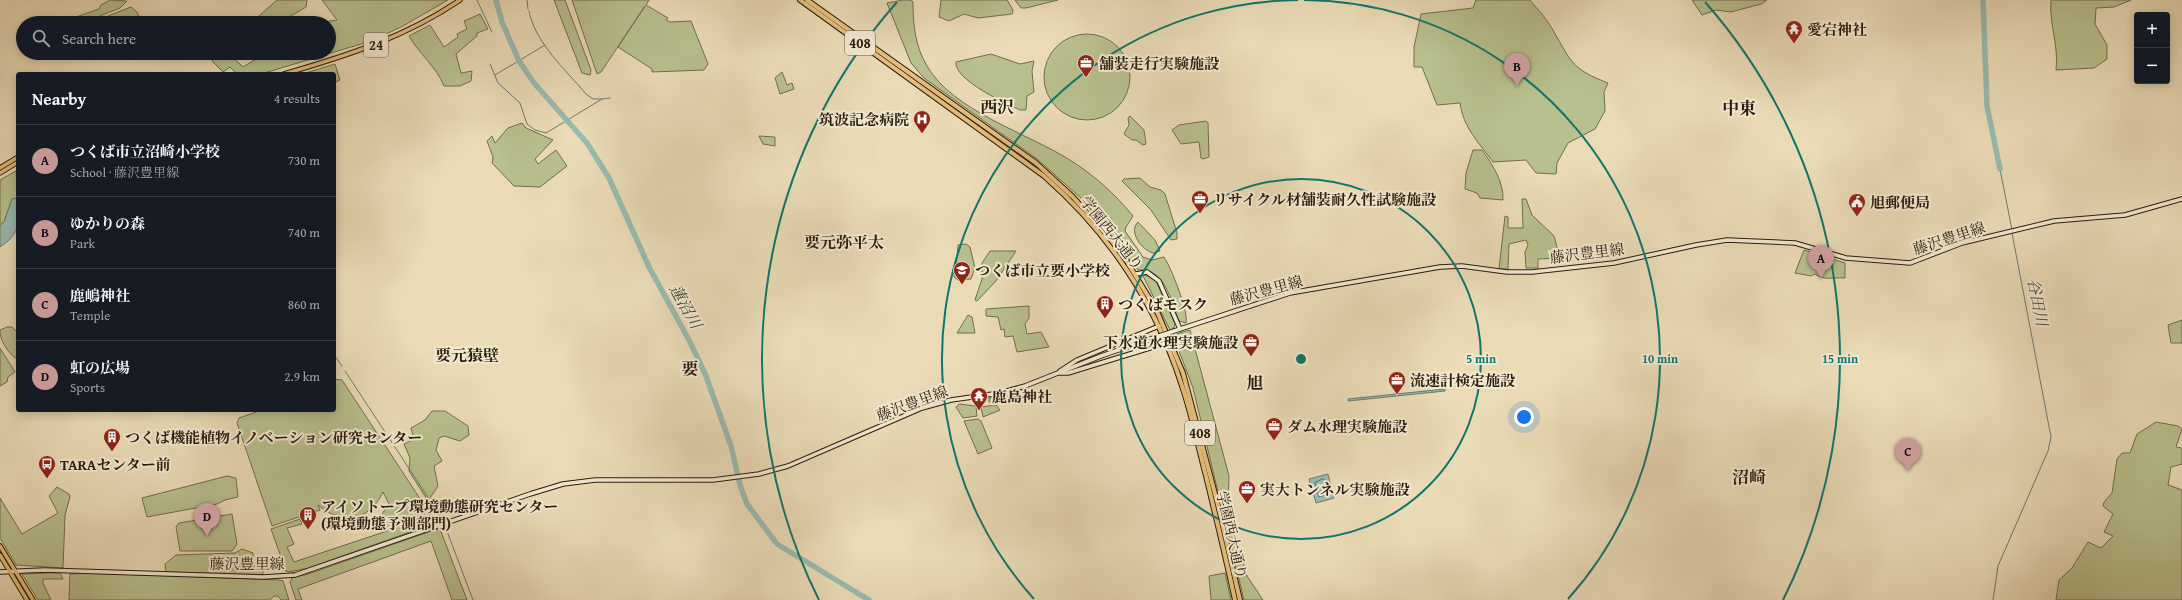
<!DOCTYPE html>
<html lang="en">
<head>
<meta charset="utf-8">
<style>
	body { margin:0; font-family:"Gentium Book Plus","Noto Serif JP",serif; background:#20242c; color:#f1f3f6 }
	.controls { position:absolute; right:12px; top:12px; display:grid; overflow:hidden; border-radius:4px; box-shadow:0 2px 10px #0003 }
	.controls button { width:36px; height:36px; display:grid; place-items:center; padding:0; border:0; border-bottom:1px solid #363941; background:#171b24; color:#f1f3f6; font:20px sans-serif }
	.you { position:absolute; left:1524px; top:417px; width:14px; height:14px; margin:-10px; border:3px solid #fff; border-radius:50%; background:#1a73e8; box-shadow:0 0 0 6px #1a73e833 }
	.badge { display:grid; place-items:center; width:26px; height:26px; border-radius:50%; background:#c59692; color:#111; font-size:13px; font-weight:700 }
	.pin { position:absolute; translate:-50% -33px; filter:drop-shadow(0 1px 2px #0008) }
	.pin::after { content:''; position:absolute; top:21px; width:14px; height:12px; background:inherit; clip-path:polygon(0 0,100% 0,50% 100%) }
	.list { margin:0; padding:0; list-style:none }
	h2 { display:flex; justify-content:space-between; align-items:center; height:52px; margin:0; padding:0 16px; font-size:17px }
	h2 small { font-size:13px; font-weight:400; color:#9ea1a6 }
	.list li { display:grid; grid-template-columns:26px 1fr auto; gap:12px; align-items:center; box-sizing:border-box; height:72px; padding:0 16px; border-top:1px solid #363941 }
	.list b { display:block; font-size:15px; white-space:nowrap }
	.list p { margin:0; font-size:13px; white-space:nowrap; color:#9ea1a6 }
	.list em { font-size:13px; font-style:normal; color:#9ea1a6 }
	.icon { flex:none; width:22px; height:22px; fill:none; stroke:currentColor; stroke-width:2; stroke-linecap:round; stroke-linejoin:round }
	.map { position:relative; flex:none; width:2182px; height:600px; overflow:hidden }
	.search { position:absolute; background:#171b24; box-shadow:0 2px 10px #0003; left:16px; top:16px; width:320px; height:44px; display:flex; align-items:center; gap:10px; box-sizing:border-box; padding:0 14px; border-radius:22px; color:#9ea1a6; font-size:15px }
	.panel { position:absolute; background:#171b24; box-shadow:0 2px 10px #0003; left:16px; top:72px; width:320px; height:340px; border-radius:4px }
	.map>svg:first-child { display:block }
</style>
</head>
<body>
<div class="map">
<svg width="2182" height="600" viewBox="0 0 2182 600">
	<rect width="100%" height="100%" fill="#eadbb6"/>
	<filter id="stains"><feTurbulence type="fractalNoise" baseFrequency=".005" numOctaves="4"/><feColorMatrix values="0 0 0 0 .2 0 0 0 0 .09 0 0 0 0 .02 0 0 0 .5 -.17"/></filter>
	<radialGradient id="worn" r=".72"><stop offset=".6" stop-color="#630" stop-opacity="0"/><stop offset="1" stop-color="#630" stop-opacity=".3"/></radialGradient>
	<!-- green -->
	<g fill="#b8c08d" stroke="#706e4c">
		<path d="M110,0L127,1L120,8L82,23H59L99,9L101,5Z"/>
		<path d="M277,0H307L306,7L279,23H251Z"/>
		<path d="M322,0H448L403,26L371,41L261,74H237L230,67L223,72L213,62L210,55L228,53L243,67L266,53H329V23H318L337,20Z"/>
		<path d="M554,0H565L591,70L590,75L582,73Z"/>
		<path d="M572,0H649L646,5L668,18L666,20L670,22L691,21L708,64L704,70L652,72V69L618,47L645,6L601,72L597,74Z"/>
		<path d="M903,0H911L913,2C913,25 915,46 927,66C953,111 1027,133 1070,160C1095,176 1115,194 1133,216L1126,227L1125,231L1143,257L1152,260L1164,257C1171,267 1189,313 1186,323L1179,321C1171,302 1165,267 1138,270L1081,198L1037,159L924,78L911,63L887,3Z"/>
		<path d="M941,0H1007L1013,10L1012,14L978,18L964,14L949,21L939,17Z"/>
		<path d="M1015,0H1058L1026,8H1021Z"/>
		<path d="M1476,0H1530C1538,10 1548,20 1554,32C1572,63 1572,69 1608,83L1604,92L1605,111L1595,129L1568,143L1557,163L1556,174L1536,173L1526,160L1493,162C1479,143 1463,127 1460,103L1437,105L1422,67H1414V47L1421,14L1473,8Z"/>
		<path d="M1692,0H1767L1761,4L1731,12L1716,10L1702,15Z"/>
		<path d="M2051,0H2131L2114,7L2096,8L2095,24L2107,45V59L2094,68L2056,70C2059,45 2049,25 2051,0Z"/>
		<path d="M131,7L137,12L142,23H105L103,18Z"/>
		<path d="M480,14L488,29L477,33V36L456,54L461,73L472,71L471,81L460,86H444C436,66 419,54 409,36L430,25L444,47L458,37L457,34L467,29L464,21Z"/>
		<circle cx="1087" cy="77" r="43"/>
		<path d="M991,54L1020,64L1034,61L1032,71L1034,92L1027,96L1026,110H1020C1005,103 954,80 956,62Z"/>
		<path d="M335,64L340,80L334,83V74H302Z"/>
		<path d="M782,72L787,85L792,83L794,89L780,94L775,78Z"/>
		<path d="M1130,116L1144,130L1146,144L1143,145L1136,140H1132L1124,134L1129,125L1128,118Z"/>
		<path d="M1206,121L1208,123L1209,157L1203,159L1201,158L1199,142L1181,144L1172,130L1179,125Z"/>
		<path d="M522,123L526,128L553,140L535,159L538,164L556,150L567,166L540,187L514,186L492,163L493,157L487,141L492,136L495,143L508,128Z"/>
		<path d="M759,136L775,137V146L763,144Z"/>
		<path d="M1473,150H1482C1492,164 1504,182 1503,200L1480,198L1477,193L1465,189L1466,173Z"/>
		<path d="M16,171L18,198L12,199L4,222L0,225V180Z"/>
		<path d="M1140,178L1150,187L1161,190L1165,194L1177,233V239L1171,240L1151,210L1122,181L1124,179Z"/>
		<path d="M1522,199H1526L1532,215L1554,236L1560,258L1538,259V268H1526L1525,252L1528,245L1526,240L1509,244L1508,269H1499L1505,216L1508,217V228H1523Z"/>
		<path d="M1138,222L1155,240L1160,251L1153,253C1142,250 1128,232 1138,222Z"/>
		<path d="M966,244L970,247L975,268L971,279L958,280L954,277V270L956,268L958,245Z"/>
		<path d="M1804,250L1845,263V278C1835,277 1824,281 1815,274L1811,276L1795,273Z"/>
		<path d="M990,251H1016L996,281L977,301L975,300L982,279V263Z"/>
		<path d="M1142,274L1155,279L1175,324L1174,328L1170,330Z"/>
		<path d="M1029,306V318L1025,324L1027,334L1041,332L1049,347L1017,352L1013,336L1005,337L1004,329L1001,330L998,317L986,316V309Z"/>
		<path d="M968,315L972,317L975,333H957Z"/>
		<path d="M2182,320V343H2171L2168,325Z"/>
		<path d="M7,327H12L18,333V356L15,358C7,351 0,341 0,330Z"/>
		<path d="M1190,330L1229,476L1228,505L1247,576L1263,600H1244L1193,388L1173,335Z"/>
		<path d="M0,348L15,372L8,377L7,382L0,386Z"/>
		<path d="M334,379L342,380L436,523L308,568L289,572L286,571L271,529L300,519L302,524L287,528L294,544L287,547L294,562L387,531L382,514L389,504L383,492C369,521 343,526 318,505L320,510L272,526L237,423L239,418L262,410H334Z"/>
		<path d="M1025,390L1024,398L999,403L989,402V398Z"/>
		<path d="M959,404L976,406L977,416L963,418L956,407Z"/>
		<path d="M996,405L1000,410L983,417L981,407Z"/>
		<path d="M432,411H445L468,426L469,435L460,441L444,436L439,438L436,450L442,461L434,466L438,486L428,501L409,471L410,458L404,444L414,439L411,428L425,420Z"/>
		<path d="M978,419L981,421L992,448L978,454L964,421Z"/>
		<path d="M2156,422L2178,426L2182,429L2176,447L2182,448V464L2171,467L2168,485L2182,490V600H2056L2059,580L2072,568L2088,542L2101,548L2113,536L2104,532L2113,514L2103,506L2104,502L2112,493L2117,459L2122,453H2130L2137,434Z"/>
		<path d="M227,476L236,478L238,497L225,500L217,504L147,517L142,498Z"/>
		<path d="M57,487L69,494L70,497L65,515L63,568L16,565L0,538V498L22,534L58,513L49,496Z"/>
		<path d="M232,514L237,544L232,551H180L176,527L179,523Z"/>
		<path d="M437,529H440L467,600H452L431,541L298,589L302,600H296L290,582L292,578L308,574Z"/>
		<path d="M242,549L253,553V566H263V575L166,572L165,564L176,555L235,553Z"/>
		<path d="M47,573H60L63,579H43V583L51,600H38L22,574Z"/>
		<path d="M89,573L279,580L283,581L289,600H281L278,596H274L270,600H69L70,574Z"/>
		<path d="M1225,573L1231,600H1211L1209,576Z"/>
	</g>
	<!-- water -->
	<g fill="#98bbb1" stroke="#6c7b6f">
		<path d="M18,198C18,221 22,233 0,247V225L4,222L12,199Z"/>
		<path d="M1445,389V391L1348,401V399Z"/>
		<path d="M1328,474L1334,498L1316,503L1309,479Z"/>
	</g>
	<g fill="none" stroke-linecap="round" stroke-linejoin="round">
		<!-- shore -->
		<path stroke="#606b5e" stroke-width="1" d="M1323,479L1326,481L1329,494L1319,497L1315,483Z"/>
		<!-- stream -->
		<g stroke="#6c7b6f" stroke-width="1">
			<path d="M477,0L492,32"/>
			<path d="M527,0L528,9"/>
			<path d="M529,11C535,43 566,70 586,94L593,99H602"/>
			<path d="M490,64L498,83L520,103L527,124L535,130L546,133L602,99L610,98"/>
			<path d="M495,75L545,45"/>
			<path d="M2000,169L2012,230"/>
			<path d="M334,355L342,366"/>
			<path d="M345,371L431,502"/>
			<path d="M434,507L443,521"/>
			<path d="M445,526L473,600"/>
			<path d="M1993,600L1998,566L2048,451L2051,437L2012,233"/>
		</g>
		<!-- river -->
		<g stroke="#98bbb1" stroke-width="5.5">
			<path d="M496,0L502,22L519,61L534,83L587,143L609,178L649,267L690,342L706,376L731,446L740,485L747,504L777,544L869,600"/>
			<path d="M1983,0L1987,106L2000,169"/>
		</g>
		<defs>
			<g id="secondary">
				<path d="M1136,274L1147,272L1159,281L1180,329"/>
				<path d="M1171,332L1290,293L1440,267L1462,266L1507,272H1532L1614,263L1696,245L1727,240L1795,243L1846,258L1910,263L1962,243L2054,221L2125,215L2182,199"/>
				<path d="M1060,371L1077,360L1159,326"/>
				<path d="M1060,373H1068L1166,343"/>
				<path d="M0,572L44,570L264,577L295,575L530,494L563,484L595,480H713L759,474L788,466L922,408L951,400L1000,393L1025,386L1101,356L1159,336"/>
			</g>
			<g id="primary">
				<path d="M284,74C346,56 406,37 460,0"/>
				<path d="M0,168L18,157"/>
				<path d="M0,173L18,162"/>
				<path d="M0,546L33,600"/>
				<path d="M0,555L27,600"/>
			</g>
			<g id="trunk">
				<path d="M800,0L1044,176C1109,233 1156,304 1182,386C1192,415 1198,446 1206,476C1216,517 1226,559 1235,600"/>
				<path d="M807,0L1036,163L1073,197L1108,236L1126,260L1156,309L1183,373L1218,505L1240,600"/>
			</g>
		</defs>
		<!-- secondary casing -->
		<use href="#secondary" stroke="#291b0c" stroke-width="5.5"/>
		<!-- primary casing -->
		<use href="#primary" stroke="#291b0c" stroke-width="5.5"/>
		<!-- trunk casing -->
		<use href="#trunk" stroke="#291b0c" stroke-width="6"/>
		<!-- secondary -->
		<use href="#secondary" stroke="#f1e8d0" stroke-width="3.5"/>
		<!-- primary -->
		<use href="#primary" stroke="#e5be7b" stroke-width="3.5"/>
		<!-- trunk -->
		<use href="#trunk" stroke="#e5be7b" stroke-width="4"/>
		<defs>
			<path id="secondary-bridge" d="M1159,336L1171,332"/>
		</defs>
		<!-- secondary-bridge casing -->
		<use href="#secondary-bridge" stroke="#291b0c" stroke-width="5.5" stroke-linecap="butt"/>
		<!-- secondary-bridge -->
		<use href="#secondary-bridge" stroke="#f1e8d0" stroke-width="3.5"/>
	</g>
	<!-- distance rings -->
	<g fill="none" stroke="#0f766e" stroke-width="2">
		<circle cx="1301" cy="359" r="180"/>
		<path d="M1034 599A359 359 0 0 1 1298 0M1304 0A359 359 0 0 1 1568 599"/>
		<path d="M819 600A539 539 0 0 1 897 2M1705 2A539 539 0 0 1 1783 600"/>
	</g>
	<!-- icons -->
	<defs>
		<symbol id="temple-pin" viewBox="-11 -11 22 30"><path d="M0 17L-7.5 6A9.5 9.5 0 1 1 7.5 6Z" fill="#8f2418" stroke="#f1e8d0"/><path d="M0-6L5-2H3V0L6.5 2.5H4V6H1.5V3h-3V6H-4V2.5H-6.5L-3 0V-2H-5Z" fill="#fff"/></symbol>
		<symbol id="office-pin" viewBox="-11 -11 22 30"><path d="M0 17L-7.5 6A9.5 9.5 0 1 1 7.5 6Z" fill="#8f2418" stroke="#f1e8d0"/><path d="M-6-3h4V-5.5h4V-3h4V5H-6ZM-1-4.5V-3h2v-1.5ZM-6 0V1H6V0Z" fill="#fff"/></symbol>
		<symbol id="hospital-pin" viewBox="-11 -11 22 30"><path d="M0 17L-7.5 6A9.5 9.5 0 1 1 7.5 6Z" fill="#8f2418" stroke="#f1e8d0"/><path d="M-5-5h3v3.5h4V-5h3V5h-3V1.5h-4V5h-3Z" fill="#fff"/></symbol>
		<symbol id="civic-pin" viewBox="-11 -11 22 30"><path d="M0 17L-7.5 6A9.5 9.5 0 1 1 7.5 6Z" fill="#8f2418" stroke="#f1e8d0"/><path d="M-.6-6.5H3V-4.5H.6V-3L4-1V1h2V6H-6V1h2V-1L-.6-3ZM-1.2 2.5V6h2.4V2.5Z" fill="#fff"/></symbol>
		<symbol id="school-pin" viewBox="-11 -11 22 30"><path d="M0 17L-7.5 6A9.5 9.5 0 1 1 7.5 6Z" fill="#8f2418" stroke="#f1e8d0"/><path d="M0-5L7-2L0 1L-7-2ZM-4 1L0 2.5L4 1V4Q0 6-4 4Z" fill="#fff"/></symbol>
		<symbol id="building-pin" viewBox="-11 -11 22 30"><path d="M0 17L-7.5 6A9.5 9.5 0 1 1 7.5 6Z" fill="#8f2418" stroke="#f1e8d0"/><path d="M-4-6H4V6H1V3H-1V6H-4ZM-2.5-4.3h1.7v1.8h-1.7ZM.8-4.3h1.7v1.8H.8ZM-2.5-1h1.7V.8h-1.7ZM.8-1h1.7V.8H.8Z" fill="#fff"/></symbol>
		<symbol id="bus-pin" viewBox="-11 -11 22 30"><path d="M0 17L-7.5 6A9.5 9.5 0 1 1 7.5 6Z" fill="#8f2418" stroke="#f1e8d0"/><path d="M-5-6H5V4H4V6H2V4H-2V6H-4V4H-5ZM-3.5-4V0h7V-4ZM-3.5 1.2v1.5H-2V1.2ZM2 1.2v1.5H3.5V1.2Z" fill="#fff"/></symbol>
	</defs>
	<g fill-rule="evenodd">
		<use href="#temple-pin" x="1784" y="19" width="20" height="27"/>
		<use href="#office-pin" x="1076" y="53" width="20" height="27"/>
		<use href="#hospital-pin" x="912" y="109" width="20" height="27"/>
		<use href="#office-pin" x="1190" y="189" width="20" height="27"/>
		<use href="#civic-pin" x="1847" y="192" width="20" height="27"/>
		<use href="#school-pin" x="952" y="260" width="20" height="27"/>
		<use href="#building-pin" x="1095" y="294" width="20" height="27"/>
		<use href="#office-pin" x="1241" y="332" width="20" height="27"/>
		<use href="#office-pin" x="1387" y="370" width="20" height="27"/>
		<use href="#temple-pin" x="969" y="386" width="20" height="27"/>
		<use href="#office-pin" x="1264" y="416" width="20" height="27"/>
		<use href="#building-pin" x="102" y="427" width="20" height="27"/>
		<use href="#bus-pin" x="37" y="454" width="20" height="27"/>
		<use href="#office-pin" x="1237" y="479" width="20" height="27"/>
		<use href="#building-pin" x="298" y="505" width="20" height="27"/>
	</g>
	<g text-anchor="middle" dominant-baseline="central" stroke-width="4" stroke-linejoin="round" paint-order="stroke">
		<!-- shield labels -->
		<g fill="#f1e8d0" stroke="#655847" stroke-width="1">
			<rect x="845" y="31" width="30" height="24" rx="3"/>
			<rect x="364" y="33" width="24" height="24" rx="3"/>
			<rect x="1185" y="421" width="30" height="24" rx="3"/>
		</g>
		<g font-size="14" font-weight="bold" fill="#291b0c">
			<text x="860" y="43">408</text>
			<text x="376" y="45">24</text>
			<text x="1200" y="433">408</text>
		</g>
		<!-- poi labels -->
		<g font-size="15" font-weight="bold" fill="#291b0c" stroke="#f1e8d0" text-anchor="start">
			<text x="1807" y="29">愛宕神社</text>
			<text x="1099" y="63">舗装走行実験施設</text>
			<text x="909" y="119" text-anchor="end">筑波記念病院</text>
			<text x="1213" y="199">リサイクル材舗装耐久性試験施設</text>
			<text x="1870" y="202">旭郵便局</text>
			<text x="975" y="270">つくば市立要小学校</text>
			<text x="1118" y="304">つくばモスク</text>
			<text x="1238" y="342" text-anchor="end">下水道水理実験施設</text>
			<text x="1410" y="380">流速計検定施設</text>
			<text x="992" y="396">鹿島神社</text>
			<text x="1287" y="426">ダム水理実験施設</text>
			<text x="125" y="437">つくば機能植物イノベーション研究センター</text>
			<text x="60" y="464">TARAセンター前</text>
			<text x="1260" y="489">実大トンネル実験施設</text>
			<text x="321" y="506">アイソトープ環境動態研究センター<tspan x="321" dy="17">(環境動態予測部門)</tspan></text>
		</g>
		<!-- street labels -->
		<g font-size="15" fill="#291b0c" stroke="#f1e8d0">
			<text transform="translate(1112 233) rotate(51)">学園西大通り</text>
			<text transform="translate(1949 238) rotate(-18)">藤沢豊里線</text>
			<text transform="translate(1587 253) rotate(-7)">藤沢豊里線</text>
			<text transform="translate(1266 290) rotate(-15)">藤沢豊里線</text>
			<text transform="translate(912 403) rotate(-20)">藤沢豊里線</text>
			<text transform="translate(1232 535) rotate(77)">学園西大通り</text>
			<text x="247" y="563">藤沢豊里線</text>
		</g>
		<!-- neighbourhood labels -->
		<g font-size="16" font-weight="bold" fill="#291b0c" stroke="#f1e8d0">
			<text x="844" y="242">要元弥平太</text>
			<text x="467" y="355">要元猿壁</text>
		</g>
		<!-- water labels -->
		<g font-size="16" font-style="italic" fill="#4a4b3e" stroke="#f1e8d0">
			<text transform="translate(2038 302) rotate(79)">谷田川</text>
			<text transform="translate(686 306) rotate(61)">蓮沼川</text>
		</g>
		<!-- quarter labels -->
		<g font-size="17" font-weight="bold" fill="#291b0c" stroke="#f1e8d0">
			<text x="997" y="106">西沢</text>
			<text x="1739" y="107">中東</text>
			<text x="690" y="368">要</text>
			<text x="1255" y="382">旭</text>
			<text x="1749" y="476">沼崎</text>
		</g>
	</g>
	<circle cx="1301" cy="359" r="6" fill="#0f766e" stroke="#f1e8d0" stroke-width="2"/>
	<g font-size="12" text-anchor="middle" font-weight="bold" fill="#0f766e" stroke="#f1e8d0" stroke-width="4" stroke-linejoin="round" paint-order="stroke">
		<text x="1481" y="363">5 min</text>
		<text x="1660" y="363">10 min</text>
		<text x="1840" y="363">15 min</text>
	</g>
	<rect width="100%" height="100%" filter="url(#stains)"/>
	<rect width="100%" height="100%" fill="url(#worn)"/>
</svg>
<div class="controls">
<button>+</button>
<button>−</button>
</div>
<div class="you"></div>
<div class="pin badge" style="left:1821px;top:278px">A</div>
<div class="pin badge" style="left:1517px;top:86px">B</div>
<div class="pin badge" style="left:1908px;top:471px">C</div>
<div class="pin badge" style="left:207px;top:536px">D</div>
<div class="search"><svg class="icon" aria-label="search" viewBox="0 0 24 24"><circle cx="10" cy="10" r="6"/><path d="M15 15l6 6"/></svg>Search here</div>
<section class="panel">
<h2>Nearby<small>4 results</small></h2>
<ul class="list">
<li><span class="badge">A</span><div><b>つくば市立沼崎小学校</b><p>School · 藤沢豊里線</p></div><em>730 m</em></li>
<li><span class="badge">B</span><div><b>ゆかりの森</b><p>Park</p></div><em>740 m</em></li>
<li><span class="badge">C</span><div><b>鹿嶋神社</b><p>Temple</p></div><em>860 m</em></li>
<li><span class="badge">D</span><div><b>虹の広場</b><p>Sports</p></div><em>2.9 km</em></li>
</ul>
</section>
</div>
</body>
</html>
